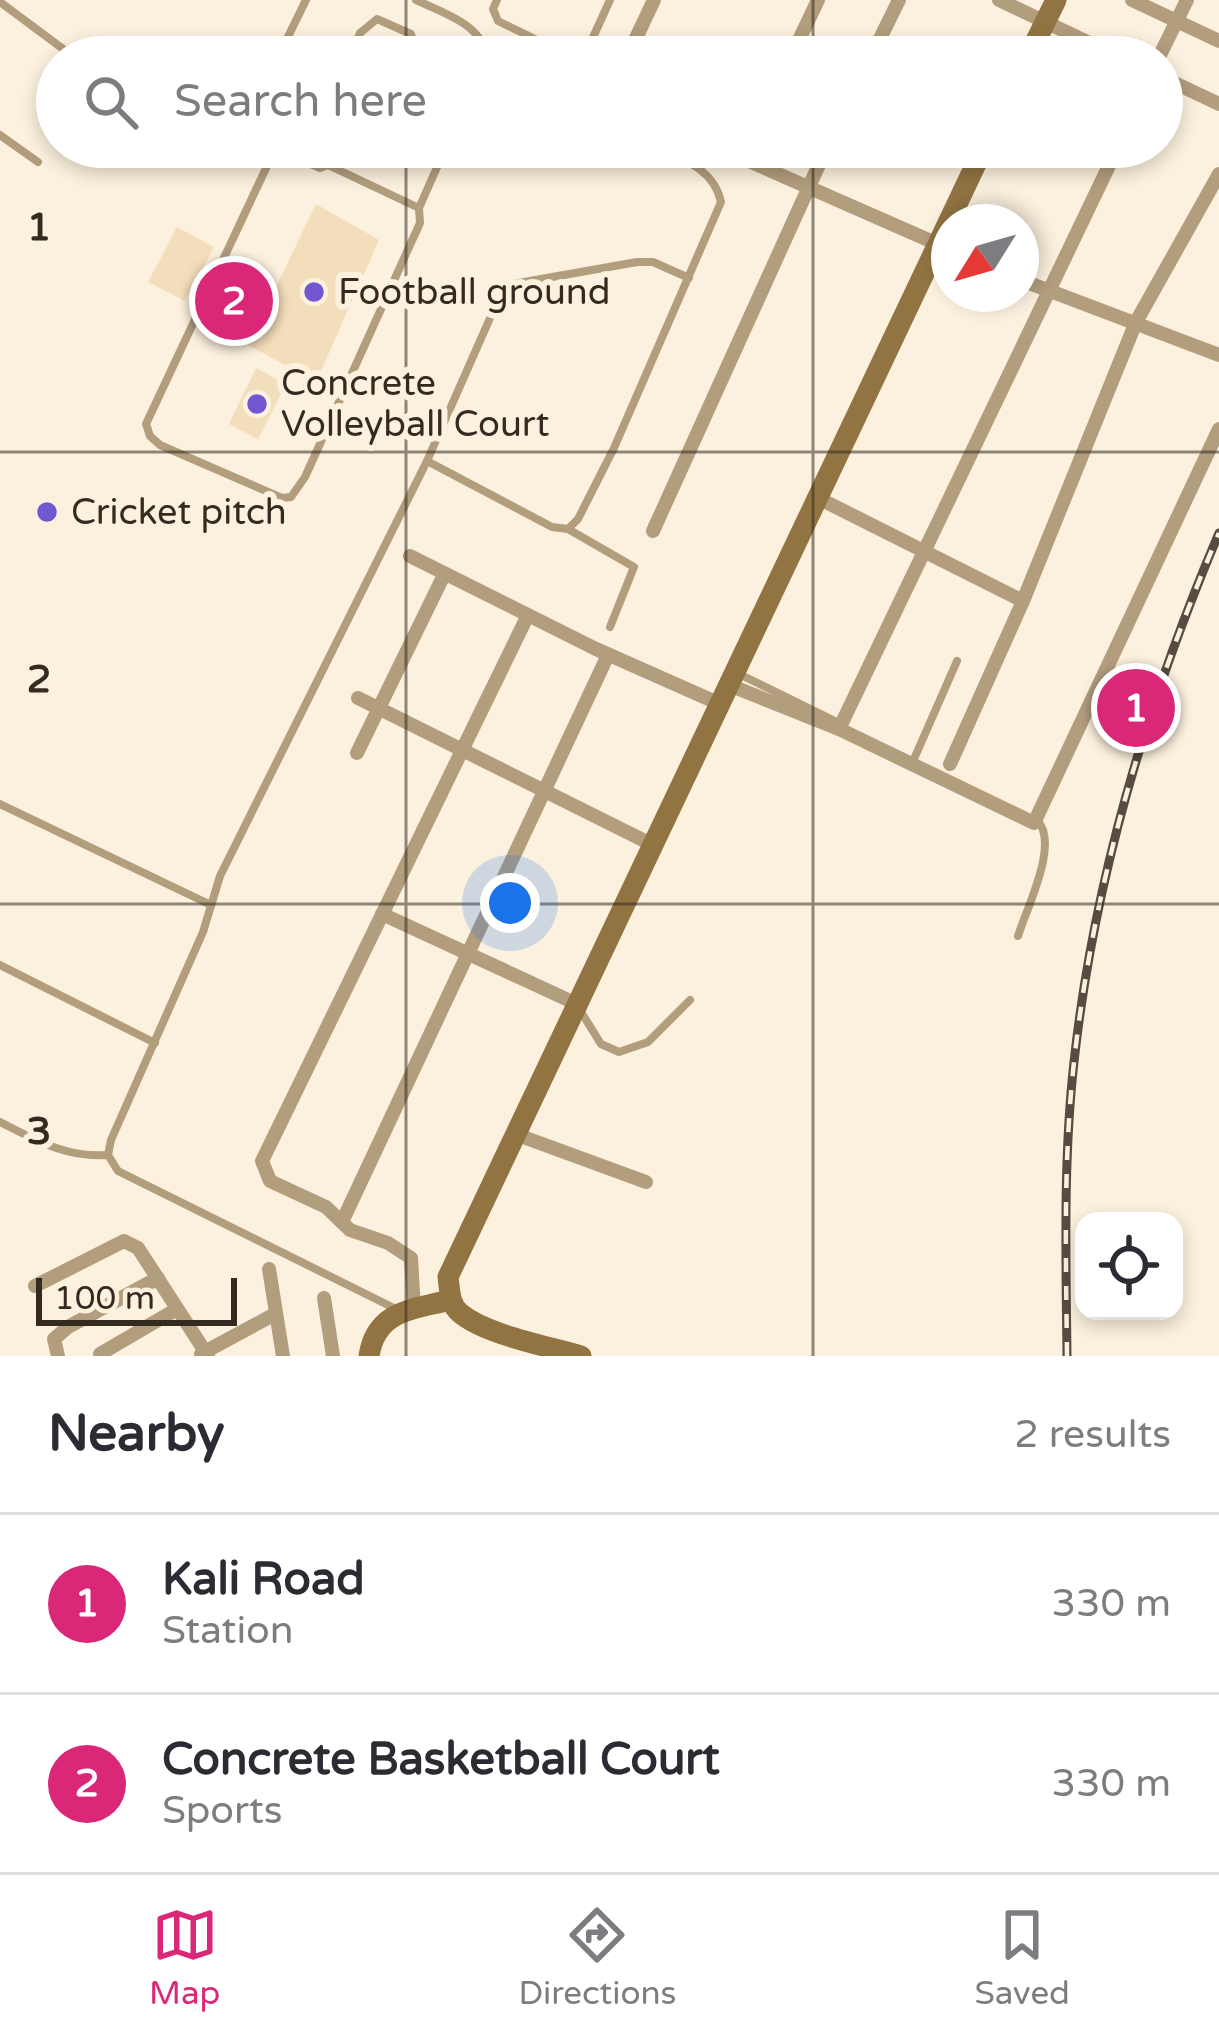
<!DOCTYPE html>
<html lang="en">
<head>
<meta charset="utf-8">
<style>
	body { margin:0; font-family:"Varela Round",sans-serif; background:#f2f2f3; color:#2b2b33 }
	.controls { position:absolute; right:36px; bottom:36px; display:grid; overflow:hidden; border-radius:24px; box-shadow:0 6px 18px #0003 }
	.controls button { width:108px; height:108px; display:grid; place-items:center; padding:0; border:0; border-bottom:3px solid #e1e1e2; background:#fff; color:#2b2b33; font:60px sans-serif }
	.compass { position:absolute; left:931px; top:204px; width:108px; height:108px; border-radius:50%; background:#fff; box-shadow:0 6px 18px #0003; rotate:233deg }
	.scale { position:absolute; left:36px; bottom:30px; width:201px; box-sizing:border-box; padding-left:12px; border:6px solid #332b20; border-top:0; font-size:33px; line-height:42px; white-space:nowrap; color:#332b20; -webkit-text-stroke:9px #fcf1de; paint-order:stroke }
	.you { position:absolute; left:510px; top:903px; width:42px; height:42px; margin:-30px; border:9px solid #fff; border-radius:50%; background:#1a73e8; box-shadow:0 0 0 18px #1a73e833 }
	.badge { display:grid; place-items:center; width:78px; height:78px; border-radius:50%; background:#db2777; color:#fff; font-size:39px; font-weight:700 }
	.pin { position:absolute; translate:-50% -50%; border:6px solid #fff; box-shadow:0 3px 12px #0006 }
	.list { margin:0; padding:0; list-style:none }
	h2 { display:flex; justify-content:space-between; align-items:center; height:156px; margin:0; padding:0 48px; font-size:51px }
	h2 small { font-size:39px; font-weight:400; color:#7c7c81 }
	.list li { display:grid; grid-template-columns:78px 1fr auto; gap:36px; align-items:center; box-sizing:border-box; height:180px; padding:0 48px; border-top:3px solid #e1e1e2 }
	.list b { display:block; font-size:45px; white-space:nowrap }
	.list p { margin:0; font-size:39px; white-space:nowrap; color:#7c7c81 }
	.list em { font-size:39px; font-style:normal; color:#7c7c81 }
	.icon { flex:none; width:66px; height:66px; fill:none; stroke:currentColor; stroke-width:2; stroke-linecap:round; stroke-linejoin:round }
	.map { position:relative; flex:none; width:1219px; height:1356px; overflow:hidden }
	.search { position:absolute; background:#fff; box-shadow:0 6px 18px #0003; left:36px; right:36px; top:36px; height:132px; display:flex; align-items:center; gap:30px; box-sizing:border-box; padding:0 42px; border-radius:66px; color:#7c7c81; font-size:45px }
	.sheet { height:516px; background:#fff }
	nav { display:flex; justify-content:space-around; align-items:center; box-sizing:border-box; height:168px; border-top:3px solid #e1e1e2; background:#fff; font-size:33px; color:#7c7c81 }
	nav a { display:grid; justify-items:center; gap:6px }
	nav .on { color:#db2777 }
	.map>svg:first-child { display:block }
</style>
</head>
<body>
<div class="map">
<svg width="1219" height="1356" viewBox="0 0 1219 1356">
	<rect width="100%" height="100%" fill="#fcf1de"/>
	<!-- green -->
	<g fill="#f3debb">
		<path d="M316,204L379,240L316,382L248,345Z"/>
		<path d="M177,227L214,247L185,301L148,282Z"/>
		<path d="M230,267L263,284L238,336L204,317Z"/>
		<path d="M256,368L286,384L258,439L229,424Z"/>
	</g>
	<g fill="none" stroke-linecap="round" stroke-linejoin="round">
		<!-- lane -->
		<g stroke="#b29d7d" stroke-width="8">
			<path d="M416,0C443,13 482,24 487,57"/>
			<path d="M497,0L493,9L498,21L572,57"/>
			<path d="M0,2L74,57"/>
			<path d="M278,57L306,0"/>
			<path d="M350,57L360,33L377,19L411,34L413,44L407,57"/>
			<path d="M584,57L610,0"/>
			<path d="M0,135L38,162"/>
			<path d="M328,165L337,147"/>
			<path d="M419,208L328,165L320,168L275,149L146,424L150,436L160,445L282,498L291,497L305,477L420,223L419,208L446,147"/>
			<path d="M427,461L552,527L568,529L578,519L614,448L721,202C714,169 683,159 655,147"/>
			<path d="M568,529L634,567L610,627"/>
			<path d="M735,672L835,721"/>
			<path d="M914,759L957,661"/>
			<path d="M0,804L211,905"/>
			<path d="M1018,936C1027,907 1060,843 1037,820"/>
			<path d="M0,965L155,1043"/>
			<path d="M578,1007L601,1044L619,1052L648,1042L690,1000"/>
			<path d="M0,1122C36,1140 66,1158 108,1155"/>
			<path d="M396,1309L118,1171L108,1155L111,1140L203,932L220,876L427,461L498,300L513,284L637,262H653L689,278"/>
		</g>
		<!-- street -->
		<g stroke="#b29d7d" stroke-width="14">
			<path d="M999,0L1119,57"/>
			<path d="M1132,0L1219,41"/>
			<path d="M627,57L654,0"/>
			<path d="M791,57L818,0"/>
			<path d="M871,57L899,0"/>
			<path d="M1159,57L1187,0"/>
			<path d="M1162,77L1219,104"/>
			<path d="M717,147L949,249"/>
			<path d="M1021,280L1219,355"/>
			<path d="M818,498L1023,601"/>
			<path d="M653,531L827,147"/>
			<path d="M410,556L596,649L720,704"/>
			<path d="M729,685L839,729L1034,823L1219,429"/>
			<path d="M358,698L653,845"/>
			<path d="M839,729L1118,147"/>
			<path d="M357,753L444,575"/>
			<path d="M950,764L1023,601L1136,322L1219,174"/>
			<path d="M382,914L577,1004"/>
			<path d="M515,1134L646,1182"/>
			<path d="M342,1222L608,655"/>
			<path d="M269,1269L283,1356"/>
			<path d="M35,1286L124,1241L138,1248L208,1356"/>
			<path d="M324,1298L333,1356"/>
			<path d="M414,1310L411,1258L388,1243L350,1230L326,1207L270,1181L262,1161L527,617"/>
			<path d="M100,1354L177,1309"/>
			<path d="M201,1354L275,1314"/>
			<path d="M58,1356L54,1339L68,1327L158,1278"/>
		</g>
		<!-- secondary -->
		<g stroke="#927442" stroke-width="21">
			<path d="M1028,57L1056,0"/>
			<path d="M369,1356C376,1310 412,1310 450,1300"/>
			<path d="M581,1356C548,1346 486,1335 460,1313C449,1304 450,1290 448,1277L984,147"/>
		</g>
		<defs>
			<path id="rail" d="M1067,1356C1066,1258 1063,1160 1074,1062C1094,879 1147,702 1219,533"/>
		</defs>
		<!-- rail casing -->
		<use href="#rail" stroke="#554d41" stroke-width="9"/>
		<!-- rail -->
		<use href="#rail" stroke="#fcf1de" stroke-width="4.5" stroke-dasharray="14" stroke-linecap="butt"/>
	</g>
	<!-- grid -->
	<path fill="none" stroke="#332b20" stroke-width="3" stroke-opacity="0.55" d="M406,0V57M813,0V57M406,147V1356M813,147V1356M0,452H1219M0,904H1219"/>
	<!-- markers -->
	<g fill="#7257d1" stroke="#fcf1de" stroke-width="4.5">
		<circle cx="314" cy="292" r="12"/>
		<circle cx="257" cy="404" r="12"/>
		<circle cx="47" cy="512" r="12"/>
	</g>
	<g text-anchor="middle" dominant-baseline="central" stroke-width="12" stroke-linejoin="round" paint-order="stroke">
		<!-- poi labels -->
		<g font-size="36" fill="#332b20" stroke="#fcf1de" text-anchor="start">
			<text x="338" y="292">Football ground</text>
			<text x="281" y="383">Concrete<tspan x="281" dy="41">Volleyball Court</tspan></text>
			<text x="71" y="512">Cricket pitch</text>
		</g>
	</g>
	<g font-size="39" text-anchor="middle" font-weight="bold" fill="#332b20" stroke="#fcf1de" stroke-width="12" stroke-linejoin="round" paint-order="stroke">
		<text x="39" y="240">1</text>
		<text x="39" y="692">2</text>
		<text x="39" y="1144">3</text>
	</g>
</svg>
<div class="controls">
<button><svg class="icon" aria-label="locate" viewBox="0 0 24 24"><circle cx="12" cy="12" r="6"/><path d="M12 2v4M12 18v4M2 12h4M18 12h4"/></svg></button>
</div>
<svg class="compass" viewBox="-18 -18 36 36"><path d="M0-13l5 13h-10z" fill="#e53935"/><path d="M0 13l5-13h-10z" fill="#7c7c81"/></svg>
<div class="scale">100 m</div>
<div class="you"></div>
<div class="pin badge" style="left:1136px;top:708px">1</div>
<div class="pin badge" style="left:234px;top:301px">2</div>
<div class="search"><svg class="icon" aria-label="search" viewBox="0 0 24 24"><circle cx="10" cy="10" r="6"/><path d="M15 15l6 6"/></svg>Search here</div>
</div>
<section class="sheet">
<h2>Nearby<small>2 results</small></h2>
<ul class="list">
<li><span class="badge">1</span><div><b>Kali Road</b><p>Station</p></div><em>330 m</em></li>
<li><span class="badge">2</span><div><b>Concrete Basketball Court</b><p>Sports</p></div><em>330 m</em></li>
</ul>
</section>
<nav>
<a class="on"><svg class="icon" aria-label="map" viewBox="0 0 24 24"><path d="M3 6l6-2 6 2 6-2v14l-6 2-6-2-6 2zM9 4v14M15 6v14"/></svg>Map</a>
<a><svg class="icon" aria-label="directions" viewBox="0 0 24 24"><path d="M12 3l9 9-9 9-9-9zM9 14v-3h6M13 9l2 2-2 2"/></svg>Directions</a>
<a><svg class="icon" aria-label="saved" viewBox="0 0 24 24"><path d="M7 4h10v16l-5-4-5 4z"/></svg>Saved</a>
</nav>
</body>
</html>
